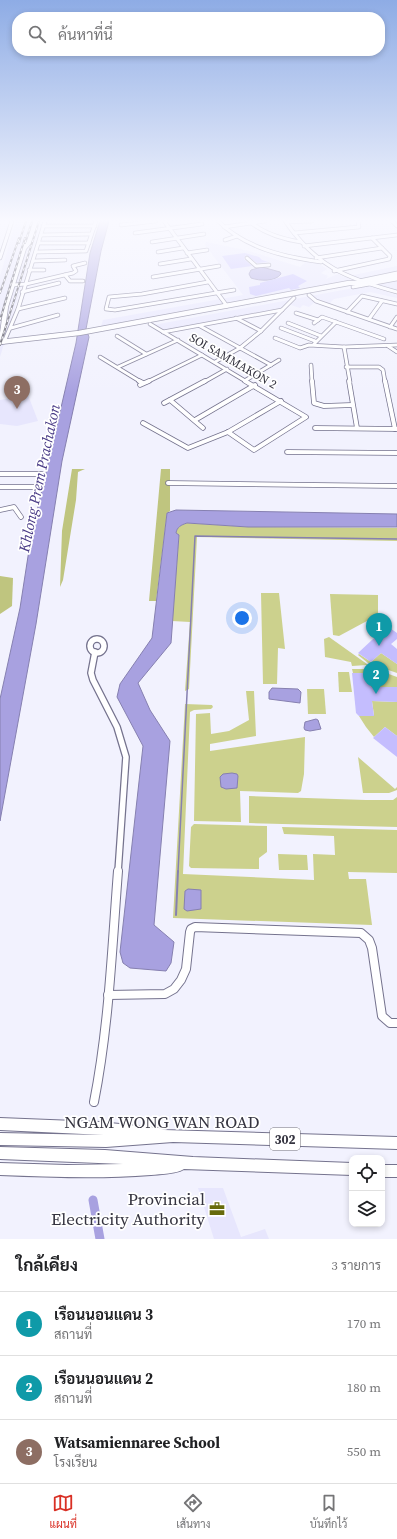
<!DOCTYPE html>
<html lang="th">
<head>
<meta charset="utf-8">
<style>
	body { margin:0; font-family:"Source Serif 4",Sarabun,serif; background:#f2f2f2; color:#202124 }
	.controls { position:absolute; right:12px; bottom:12px; display:grid; overflow:hidden; border-radius:8px; box-shadow:0 2px 6px #0003 }
	.controls button { width:36px; height:36px; display:grid; place-items:center; padding:0; border:0; border-bottom:1px solid #e0e0e0; background:#fff; color:#202124; font:20px sans-serif }
	.you { position:absolute; left:242px; top:618px; width:14px; height:14px; margin:-10px; border:3px solid #fff; border-radius:50%; background:#1a73e8; box-shadow:0 0 0 6px #1a73e833 }
	.badge { display:grid; place-items:center; width:26px; height:26px; border-radius:50%; background:#d93025; color:#fff; font-size:13px; font-weight:700 }
	.pin { position:absolute; translate:-50% -33px; filter:drop-shadow(0 1px 2px #0008) }
	.pin::after { content:''; position:absolute; top:21px; width:14px; height:12px; background:inherit; clip-path:polygon(0 0,100% 0,50% 100%) }
	.list { margin:0; padding:0; list-style:none }
	h2 { display:flex; justify-content:space-between; align-items:center; height:52px; margin:0; padding:0 16px; font-size:17px }
	h2 small { font-size:13px; font-weight:400; color:#757577 }
	.list li { display:grid; grid-template-columns:26px 1fr auto; gap:12px; align-items:center; box-sizing:border-box; height:64px; padding:0 16px; border-top:1px solid #e0e0e0 }
	.list b { display:block; font-size:15px; white-space:nowrap }
	.list p { margin:0; font-size:13px; white-space:nowrap; color:#757577 }
	.list em { font-size:13px; font-style:normal; color:#757577 }
	.icon { flex:none; width:22px; height:22px; fill:none; stroke:currentColor; stroke-width:2; stroke-linecap:round; stroke-linejoin:round }
	.map { position:relative; flex:none; width:397px; height:1239px; overflow:hidden }
	.search { position:absolute; background:#fff; box-shadow:0 2px 6px #0003; left:12px; right:12px; top:12px; height:44px; display:flex; align-items:center; gap:10px; box-sizing:border-box; padding:0 14px; border-radius:16px; color:#757577; font-size:15px }
	.sheet { height:244px; background:#fff }
	nav { display:flex; justify-content:space-around; align-items:center; box-sizing:border-box; height:56px; border-top:1px solid #e0e0e0; background:#fff; font-size:11px; color:#757577 }
	nav a { display:grid; justify-items:center; gap:2px }
	nav .on { color:#d93025 }
	.map>svg:first-child { display:block }
</style>
</head>
<body>
<div class="map">
<svg width="397" height="1239" viewBox="0 0 397 1239">
	<rect width="100%" height="100%" fill="#f2f2fe"/>
	<!-- built -->
	<g fill="#e7e6fd">
		<path d="M16,221H41L0,357V276Z"/>
		<path d="M206,242L249,251L300,267L307,261L319,264L327,269L321,273L328,276L326,279L338,274L344,277L397,266V272L258,299L101,326L103,320L243,295L205,245Z"/>
		<path d="M397,280V290L387,292L397,295V298L370,292L334,299L330,303L315,302L309,307L303,305L300,308L291,305L279,309L163,331L148,326Z"/>
		<path d="M28,395L38,421L17,426L0,424V400Z"/>
		<path d="M198,1188H223L241,1237L265,1229L269,1239H214Z"/>
	</g>
	<!-- green -->
	<g fill="#ccd18d">
		<path d="M187,523L248,527L397,528V541L197,537L189,689L185,691L190,622L172,621L179,535L176,533C177,527 181,525 187,523Z"/>
		<path d="M261,593H279L285,649L278,648L277,684H263Z"/>
		<path d="M330,594L378,595V615L339,636L333,635Z"/>
		<path d="M329,637L367,664V665L352,666L351,662L325,657L324,639Z"/>
		<path d="M381,653L397,664V673L368,663L358,655L359,654L371,662Z"/>
		<path d="M352,669H375L397,677V687H371L368,673H353Z"/>
		<path d="M338,672H349L352,692H339Z"/>
		<path d="M307,689H324L326,714H308Z"/>
		<path d="M246,691H254L256,736L210,744V751L305,737L304,774L301,791L298,793L240,791L241,822L194,821L196,714L210,713L211,734L229,731L249,720Z"/>
		<path d="M372,701L397,702V736L385,727L374,737L366,727L359,716L374,715Z"/>
		<path d="M185,704L212,705L213,707L211,709L194,710L190,712L183,874L314,880L313,854L335,855L334,836L284,834L282,827L397,830V873L348,872L349,879H366L372,925L173,918Z"/>
		<path d="M358,757L395,789L397,787V790L389,793H363Z"/>
		<path d="M249,796L366,800H393L397,797V827L249,823Z"/>
		<path d="M194,824L267,826V852L259,858V869L191,868L189,866L191,827Z"/>
		<path d="M278,854L307,855L308,870H279Z"/>
	</g>
	<!-- forest -->
	<g fill="#bfc57f">
		<path d="M72,469H85L78,472L76,500L63,580L60,587L62,531Z"/>
		<path d="M161,469H170V511L167,513L156,601H149Z"/>
		<path d="M0,576L13,578L12,606L0,614Z"/>
	</g>
	<!-- water -->
	<g fill="#a8a1e0" stroke="#8680b0">
		<path d="M100,221H109L101,251L86,329L89,337L62,461L36,624L0,821V699L20,608L31,537L76,343L90,253Z"/>
		<path d="M262,267L280,272L281,274C275,282 260,281 251,278L249,274L251,270Z"/>
		<path d="M176,510L397,514V527H248L187,523C181,525 177,527 176,533L179,535L171,643L138,683L150,710L170,741L154,925L174,942L171,963L166,971L130,968L123,963L120,952L143,746L117,697L120,684L152,638L167,513Z"/>
		<path d="M272,688L298,689L301,692L300,703L269,699V692Z"/>
		<path d="M316,719L318,720L321,729L310,731L305,730L304,728L305,722Z"/>
		<path d="M232,773L237,774L238,776L237,788L226,789L221,787L220,777L223,774Z"/>
		<path d="M188,889L201,890V909L187,911L184,909L185,891Z"/>
	</g>
	<g fill="none" stroke-linecap="round" stroke-linejoin="round">
		<!-- stream-far1 -->
		<path stroke="#8680b0" stroke-width="1.5" d="M178,872L195,536L397,539"/>
		<!-- stream -->
		<path stroke="#8680b0" stroke-width="2" d="M176,915L178,871"/>
		<!-- canal -->
		<path stroke="#a8a1e0" stroke-width="9" d="M93,1200L100,1239"/>
	</g>
	<!-- building -->
	<g fill="#c4bdfe">
		<path d="M245,253L259,257L262,260L268,262L257,263L246,255L244,259L252,266L231,269L222,256Z"/>
		<path d="M293,274L307,281L298,286L300,288L291,290L289,288L256,296L250,294L249,287L260,285V283Z"/>
		<path d="M387,626L397,633V639L391,644L397,649V664L381,653L371,662L358,653Z"/>
		<path d="M352,673H368L371,687H397V702L372,701L374,716H359L356,713Z"/>
		<path d="M385,727L397,736V757L373,738Z"/>
	</g>
	<g fill="none" stroke-linecap="round" stroke-linejoin="round">
		<defs>
			<g id="street-far3">
				<path d="M164,221L227,306"/>
				<path d="M218,221C245,248 284,257 321,262"/>
				<path d="M249,221C264,234 282,239 301,242"/>
				<path d="M285,221C316,266 345,278 397,292"/>
				<path d="M392,221L397,226"/>
				<path d="M286,222L312,221"/>
				<path d="M121,225L156,221"/>
				<path d="M43,226H95"/>
				<path d="M224,227L265,221"/>
				<path d="M135,233L202,224"/>
				<path d="M294,233L359,227L358,221"/>
				<path d="M41,235L91,234"/>
				<path d="M225,240L237,236"/>
				<path d="M152,242L204,234"/>
				<path d="M39,243H89"/>
				<path d="M304,246L397,235"/>
				<path d="M36,252L86,251L96,221"/>
				<path d="M158,252L183,248"/>
				<path d="M187,253L207,250"/>
				<path d="M0,258L12,221"/>
				<path d="M247,258L256,266L269,265"/>
				<path d="M316,258L382,248"/>
				<path d="M33,261L65,260"/>
				<path d="M160,264L191,259"/>
				<path d="M29,270H44"/>
				<path d="M334,271L389,259L390,256L372,238"/>
				<path d="M65,275L70,281H83"/>
				<path d="M153,277L219,266"/>
				<path d="M359,281L397,273"/>
				<path d="M208,282L142,294L109,297L106,309L115,310L234,290"/>
				<path d="M13,285L26,284L73,273L76,271L73,266L85,263"/>
				<path d="M353,287L397,279"/>
				<path d="M22,292L59,283"/>
				<path d="M309,295L316,301L397,329"/>
				<path d="M18,309L65,298"/>
				<path d="M347,312L362,296L397,304"/>
				<path d="M296,313L318,320"/>
				<path d="M236,318L261,331"/>
				<path d="M369,319L382,301"/>
				<path d="M288,323L321,336"/>
				<path d="M314,323L322,317L384,339"/>
				<path d="M150,324L247,382"/>
				<path d="M200,326L271,365"/>
				<path d="M390,327L397,317"/>
				<path d="M11,328L58,315"/>
				<path d="M281,328L315,341"/>
				<path d="M163,332L282,310"/>
				<path d="M117,336L146,354"/>
				<path d="M275,338L300,348L309,345L344,347L397,345"/>
				<path d="M4,342L18,309L45,221"/>
				<path d="M314,344L336,322"/>
				<path d="M388,346L397,352"/>
				<path d="M344,347L350,382"/>
				<path d="M100,357L141,382"/>
				<path d="M215,362L240,348L261,331L294,298"/>
				<path d="M311,365L312,382"/>
				<path d="M118,367L178,340"/>
				<path d="M346,367H379L383,370L385,382"/>
				<path d="M246,380L279,360"/>
				<path d="M147,382L202,355"/>
				<path d="M204,382L227,369"/>
			</g>
			<g id="street-far2">
				<path d="M139,381L143,383"/>
				<path d="M312,381L314,403L324,406L352,405"/>
				<path d="M349,381L357,428"/>
				<path d="M385,381L395,429"/>
				<path d="M140,385L149,381"/>
				<path d="M170,400L203,428"/>
				<path d="M164,403L205,381"/>
				<path d="M195,420L255,385"/>
				<path d="M143,423L188,448L228,432L281,401"/>
				<path d="M315,428L397,429"/>
				<path d="M228,432L254,450L306,417L245,381"/>
				<path d="M287,452L397,453"/>
				<path d="M0,474H42"/>
				<path d="M168,483L397,486"/>
				<path d="M0,487H38"/>
				<path d="M0,510L14,507L21,517"/>
			</g>
			<g id="street-far1">
				<circle cx="97" cy="646" r="7"/>
				<path d="M95,652L91,673L93,680L117,727L126,757L118,872"/>
			</g>
			<g id="street">
				<path d="M108,995L165,994L174,989L181,980L186,969L190,932L191,929L195,927L361,933L369,940L372,948L382,1016L390,1023H397"/>
				<path d="M94,1102C109,1026 112,948 118,871"/>
			</g>
			<g id="secondary">
				<path d="M0,342L79,333L349,283H363L397,276"/>
				<path d="M1,342L6,306L24,248L29,242L36,221"/>
			</g>
			<g id="primary">
				<path d="M0,1118L100,1122L159,1128L164,1130L397,1137V1149L173,1142L106,1147L0,1145V1133L104,1135L0,1130Z"/>
				<path d="M0,1147L105,1150L193,1157L352,1163V1175L184,1169C176,1174 161,1174 151,1175C101,1179 50,1177 0,1175V1163L67,1165L123,1164L0,1159Z"/>
				<rect x="382" y="1165" width="15" height="12"/>
			</g>
		</defs>
		<!-- street-far3 casing -->
		<use href="#street-far3" stroke="#75738e" stroke-width="4.5"/>
		<!-- street-far2 casing -->
		<use href="#street-far2" stroke="#75738e" stroke-width="5.5"/>
		<!-- street-far1 casing -->
		<use href="#street-far1" stroke="#75738e" stroke-width="8"/>
		<!-- street casing -->
		<use href="#street" stroke="#75738e" stroke-width="10"/>
		<!-- secondary casing -->
		<use href="#secondary" stroke="#75738e" stroke-width="6"/>
		<!-- primary casing -->
		<use href="#primary" stroke="#75738e" stroke-width="2"/>
		<!-- street-far3 -->
		<use href="#street-far3" stroke="#fff" stroke-width="3"/>
		<!-- street-far2 -->
		<use href="#street-far2" stroke="#fff" stroke-width="4"/>
		<!-- street-far1 -->
		<use href="#street-far1" stroke="#fff" stroke-width="5.5"/>
		<!-- street -->
		<use href="#street" stroke="#fff" stroke-width="8"/>
		<!-- secondary -->
		<use href="#secondary" stroke="#fff" stroke-width="4.5"/>
		<!-- primary -->
		<use href="#primary" fill="#fff" fill-rule="evenodd"/>
		<defs>
			<g id="rail">
				<path d="M19,243L26,221"/>
				<path d="M25,243L32,221"/>
				<path d="M0,293L19,238"/>
				<path d="M0,320L25,238"/>
				<path d="M0,345L39,221"/>
			</g>
		</defs>
		<!-- rail casing -->
		<use href="#rail" stroke="#4a4955" stroke-width="2"/>
		<!-- rail -->
		<use href="#rail" stroke="#fff" stroke-width="1" stroke-dasharray="3" stroke-linecap="butt"/>
	</g>
	<!-- sky -->
	<linearGradient id="sky" x2="0" y2="1"><stop stop-color="#8eace5"/><stop offset="0.56" stop-color="#f9f9ff"/><stop offset="1" stop-color="#f9f9ff" stop-opacity="0"/></linearGradient>
	<rect width="397" height="394" fill="url(#sky)"/>
	<!-- icons -->
	<defs>
		<symbol id="office-bare" viewBox="-9 -9 18 18"><path d="M-6-3h4V-5.5h4V-3h4V5H-6ZM-1-4.5V-3h2v-1.5ZM-6 0V1H6V0Z" fill="#676b0c" stroke="#fff" stroke-width="2.5" paint-order="stroke"/></symbol>
	</defs>
	<g fill-rule="evenodd">
		<use href="#office-bare" x="206" y="1198" width="22" height="22"/>
	</g>
	<g text-anchor="middle" dominant-baseline="central" stroke-width="3.5" stroke-linejoin="round" paint-order="stroke">
		<!-- far-street labels -->
		<g font-size="12" fill="#353440" stroke="#fff">
			<text transform="translate(233 361) rotate(30)">SOI SAMMAKON 2</text>
		</g>
		<!-- shield labels -->
		<rect fill="#fff" stroke="#727179" stroke-width="1" x="270" y="1128" width="30" height="22" rx="3"/>
		<g font-size="13" font-weight="bold" fill="#353440">
			<text x="285" y="1139">302</text>
		</g>
		<!-- water labels -->
		<g font-size="15" font-style="italic" fill="#493b86" stroke="#fff">
			<text transform="translate(39 478) rotate(-78)">Khlong Prem Prachakon</text>
		</g>
		<!-- near-street labels -->
		<g font-size="17" fill="#353440" stroke="#fff">
			<text x="162" y="1122">NGAM WONG WAN ROAD</text>
		</g>
		<!-- near-poi labels -->
		<g font-size="17" fill="#353440" stroke="#fff" text-anchor="end">
			<text x="205" y="1199">Provincial<tspan x="205" dy="20">Electricity Authority</tspan></text>
		</g>
	</g>
</svg>
<div class="controls">
<button><svg class="icon" aria-label="locate" viewBox="0 0 24 24"><circle cx="12" cy="12" r="6"/><path d="M12 2v4M12 18v4M2 12h4M18 12h4"/></svg></button>
<button><svg class="icon" aria-label="layers" viewBox="0 0 24 24"><path d="M12 4l9 5-9 5-9-5zM3 14l9 5 9-5"/></svg></button>
</div>
<div class="you"></div>
<div class="pin badge" style="left:379px;top:646px;background:#0f9aa8">1</div>
<div class="pin badge" style="left:376px;top:694px;background:#0f9aa8">2</div>
<div class="pin badge" style="left:17px;top:409px;background:#8d6e63">3</div>
<div class="search"><svg class="icon" aria-label="search" viewBox="0 0 24 24"><circle cx="10" cy="10" r="6"/><path d="M15 15l6 6"/></svg>ค้นหาที่นี่</div>
</div>
<section class="sheet">
<h2>ใกล้เคียง<small>3 รายการ</small></h2>
<ul class="list">
<li><span class="badge" style="background:#0f9aa8">1</span><div><b>เรือนนอนแดน 3</b><p>สถานที่</p></div><em>170 m</em></li>
<li><span class="badge" style="background:#0f9aa8">2</span><div><b>เรือนนอนแดน 2</b><p>สถานที่</p></div><em>180 m</em></li>
<li><span class="badge" style="background:#8d6e63">3</span><div><b>Watsamiennaree School</b><p>โรงเรียน</p></div><em>550 m</em></li>
</ul>
</section>
<nav>
<a class="on"><svg class="icon" aria-label="map" viewBox="0 0 24 24"><path d="M3 6l6-2 6 2 6-2v14l-6 2-6-2-6 2zM9 4v14M15 6v14"/></svg>แผนที่</a>
<a><svg class="icon" aria-label="directions" viewBox="0 0 24 24"><path d="M12 3l9 9-9 9-9-9zM9 14v-3h6M13 9l2 2-2 2"/></svg>เส้นทาง</a>
<a><svg class="icon" aria-label="saved" viewBox="0 0 24 24"><path d="M7 4h10v16l-5-4-5 4z"/></svg>บันทึกไว้</a>
</nav>
</body>
</html>
